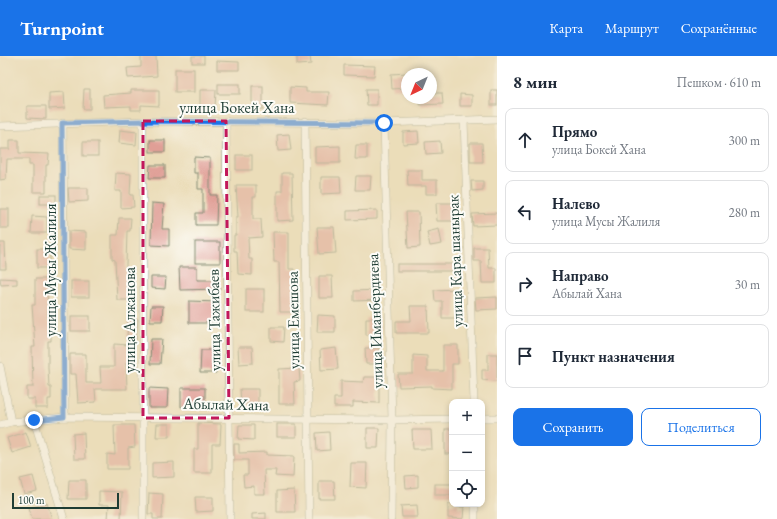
<!DOCTYPE html>
<html lang="ru">
<head>
<meta charset="utf-8">
<style>
	body { margin:0; font-family:"EB Garamond",serif; background:#f2f2f3; color:#1f2937 }
	.controls { position:absolute; right:12px; bottom:12px; display:grid; overflow:hidden; border-radius:8px; box-shadow:0 2px 6px #0003 }
	.controls button { width:36px; height:36px; display:grid; place-items:center; padding:0; border:0; border-bottom:1px solid #e0e1e3; background:#fff; color:#1f2937; font:20px sans-serif }
	.compass { position:absolute; left:401px; top:12px; width:36px; height:36px; border-radius:50%; background:#fff; box-shadow:0 2px 6px #0003; rotate:223deg }
	.scale { position:absolute; left:12px; bottom:10px; width:107px; box-sizing:border-box; padding-left:4px; border:2px solid #1f3d34; border-top:0; font-size:11px; line-height:14px; white-space:nowrap; color:#1f3d34; -webkit-text-stroke:3px #fdfcf7; paint-order:stroke }
	.stop { position:absolute; width:12px; height:12px; margin:-9px; border:3px solid #1a73e8; border-radius:50%; background:#fff }
	.stop.end { background:#1a73e8; border-color:#fff; box-shadow:0 1px 4px #0008 }
	.list { margin:0; padding:0; list-style:none }
	h2 { display:flex; justify-content:space-between; align-items:center; height:52px; margin:0; padding:0 16px; font-size:17px }
	h2 small { font-size:13px; font-weight:400; color:#747a83 }
	.list li { display:grid; grid-template-columns:26px 1fr auto; gap:12px; align-items:center; box-sizing:border-box; height:64px; margin:0 8px 8px; padding:0 8px; border:1px solid #e0e1e3; border-radius:8px }
	.list b { display:block; font-size:15px; white-space:nowrap }
	.list p { margin:0; font-size:13px; white-space:nowrap; color:#747a83 }
	.list em { font-size:13px; font-style:normal; color:#747a83 }
	.actions { display:flex; gap:8px; padding:12px 16px }
	.actions a { flex:1; padding:9px 0; border:1px solid #1a73e8; border-radius:8px; text-align:center; font-size:14px; color:#1a73e8 }
	.actions .main { background:#1a73e8; color:#fff }
	.icon { flex:none; width:22px; height:22px; fill:none; stroke:currentColor; stroke-width:2; stroke-linecap:round; stroke-linejoin:round }
	.map { position:relative; flex:none; width:497px; height:463px; overflow:hidden }
	header { display:flex; align-items:center; gap:24px; box-sizing:border-box; height:56px; padding:0 20px; background:#1a73e8; color:#fff }
	header strong { font-size:19px }
	nav { display:flex; gap:22px; margin-inline-start:auto; font-size:14px }
	main { display:flex }
	aside { flex:1; background:#fff }
	.map>svg:first-child { display:block }
</style>
</head>
<body>
<header>
<strong>Turnpoint</strong>
<nav><a>Карта</a><a>Маршрут</a><a>Сохранённые</a></nav>
</header>
<main>
<div class="map">
<svg width="497" height="463" viewBox="0 0 497 463">
	<rect width="100%" height="100%" fill="#fdfcf7"/>
	<filter id="ink" filterUnits="userSpaceOnUse"><feTurbulence type="fractalNoise" baseFrequency=".025" numOctaves="2"/><feDisplacementMap in="SourceGraphic" scale="8" xChannelSelector="R" yChannelSelector="G"/><feConvolveMatrix kernelMatrix="1 2 1 2 8 2 1 2 1" color-interpolation-filters="sRGB"/></filter>
	<filter id="wash" filterUnits="userSpaceOnUse"><feTurbulence type="fractalNoise" baseFrequency=".012" numOctaves="4" result="noise"/><feDisplacementMap in="SourceGraphic" scale="16" xChannelSelector="R" yChannelSelector="G"/><feGaussianBlur stdDeviation="0.9" result="paint"/><feColorMatrix in="noise" values="0 0 0 0 0 0 0 0 0 0 0 0 0 0 0 0 0 1.4 0 .05"/><feComposite in="paint" operator="in"/></filter>
	<g filter="url(#wash)">
		<rect width="100%" height="100%" fill="#ebddb9"/>
		<g id="blocks">
			<!-- building -->
			<g fill="#e09f96">
				<path d="M141,0H156L157,20L128,22L127,12L141,11Z"/>
				<rect x="192" y="0" width="12" height="7"/>
				<path d="M297,0H310L311,8L297,9Z"/>
				<path d="M217,5L239,6V14H217Z"/>
				<path d="M344,9L375,10L374,20L344,19Z"/>
				<rect x="175" y="13" width="19" height="23"/>
				<path d="M407,17V32L392,33L391,18Z"/>
				<rect x="218" y="28" width="22" height="10"/>
				<rect x="252" y="30" width="11" height="23"/>
				<path d="M290,31L306,32V36H329L328,49L290,47Z"/>
				<path d="M84,33H90V53H83Z"/>
				<path d="M366,33H377V49H367Z"/>
				<path d="M131,34H159V50L141,49V54H131V50L104,51L103,39L131,37Z"/>
				<path d="M200,34H216L215,52H200Z"/>
				<rect x="491" y="34" width="6" height="15"/>
				<path d="M64,36L65,52L49,53V37Z"/>
				<path d="M431,37H442L443,48L420,49V42H431Z"/>
				<path d="M460,38L472,39V50H460Z"/>
				<path d="M27,50H46V63L27,62Z"/>
				<path d="M120,74L137,76L136,89L119,87Z"/>
				<path d="M418,75L419,87L403,88V76Z"/>
				<path d="M289,78L291,94L278,95L277,79Z"/>
				<path d="M10,84H19V97L49,98L48,109H46V136H33V109H29V103H7L6,123L0,124V93H10Z"/>
				<rect x="150" y="84" width="15" height="12"/>
				<path d="M440,85L441,97L426,98L425,86Z"/>
				<rect x="83" y="86" width="15" height="14"/>
				<path d="M470,87H482L483,106H470Z"/>
				<path d="M356,89H367V103H355Z"/>
				<path d="M340,90V107H315V91Z"/>
				<rect x="236" y="99" width="16" height="15"/>
				<path d="M194,101L210,102V139H217L216,169H196V157H203V133H198V117H194Z"/>
				<path d="M150,109H165V122H149Z"/>
				<path d="M407,114H422V124H437V138H426V130H408Z"/>
				<path d="M116,117L131,118L130,139H133L134,151L121,152V135H115Z"/>
				<path d="M282,117H292L293,164L277,165V135H282Z"/>
				<path d="M356,120H371L370,134H355Z"/>
				<path d="M321,121H340L341,137L321,138Z"/>
				<path d="M471,125H483V134L472,135Z"/>
				<path d="M236,129H256V141H253V163H261L262,181L248,182L249,203H252V219L238,218L237,195H234V179H236V161H238Z"/>
				<path d="M68,132H88V145L69,146Z"/>
				<rect x="40" y="139" width="16" height="9"/>
				<path d="M152,147L164,148L162,173H169V190L151,189Z"/>
				<path d="M436,147H453V165H437Z"/>
				<rect x="0" y="153" width="9" height="19"/>
				<path d="M377,154V163L347,164V155Z"/>
				<path d="M406,156H419L420,191L408,192Z"/>
				<path d="M497,157V169L473,170L472,158Z"/>
				<path d="M32,160L47,161V177H31Z"/>
				<path d="M119,162H131L130,175H127L126,209L127,224H133V244H117L115,204L112,203V179H118Z"/>
				<path d="M317,171H334L336,197L319,198Z"/>
				<path d="M439,173L442,188L430,190L427,176Z"/>
				<path d="M69,175L86,176V194L69,193Z"/>
				<path d="M273,176H289V213H294L295,256H280L279,206H274Z"/>
				<rect x="195" y="186" width="25" height="21"/>
				<path d="M0,187H5L6,213H0Z"/>
				<path d="M474,192H488L489,212H496V227H482L481,205H474Z"/>
				<rect x="37" y="193" width="13" height="19"/>
				<rect x="397" y="208" width="61" height="7"/>
				<path d="M179,211H197V224H219L220,233L180,234Z"/>
				<path d="M319,220H332L333,242H319Z"/>
				<path d="M151,221H166L165,233L151,232Z"/>
				<path d="M0,222L17,223V228L1,229Z"/>
				<path d="M35,223H47L48,267H51V285H48V311L49,331H51V343H48V352H35V343H27V331H33L32,291H35L32,249H35Z"/>
				<rect x="71" y="225" width="18" height="16"/>
				<rect x="246" y="233" width="18" height="23"/>
				<path d="M456,233L455,262H442V245H435L434,234Z"/>
				<path d="M378,234V244L354,245V235Z"/>
				<path d="M497,241V253L476,254L475,242Z"/>
				<path d="M189,245L218,246L217,267H189Z"/>
				<path d="M151,250H163L162,265H150Z"/>
				<path d="M410,250H428L429,277H396V265H411Z"/>
				<path d="M318,259L335,260V276H317Z"/>
				<rect x="71" y="260" width="19" height="15"/>
				<path d="M366,262H380L381,279H366Z"/>
				<path d="M128,263H138L136,284H127Z"/>
				<path d="M271,271H284L283,286L271,285Z"/>
				<path d="M151,283H162L160,308H150Z"/>
				<path d="M114,288L129,289V307H126L127,333H95L96,346L78,347L76,318H70V298H86V327H101L100,311H114Z"/>
				<path d="M443,289H458V308H452V333L432,332V330L399,331L398,318H413V299L427,300V315H443Z"/>
				<path d="M238,291H252L253,307L239,308Z"/>
				<path d="M336,292L338,313L321,314L320,294Z"/>
				<path d="M365,292H379L380,308H366Z"/>
				<path d="M201,294H217L216,317H200Z"/>
				<path d="M488,298H497V325L482,324V314H488Z"/>
				<path d="M299,312L300,325L294,326L295,348H279V313Z"/>
				<path d="M364,321H379V347L353,346V351H334V342H341V325L363,326Z"/>
				<path d="M149,332L168,333L167,352H149Z"/>
				<path d="M181,332H205V352L181,351Z"/>
				<path d="M240,333H258V348H241Z"/>
				<path d="M198,367L221,368L220,388H212V417H194V393H198Z"/>
				<path d="M157,368H169V381H156Z"/>
				<rect x="277" y="368" width="19" height="13"/>
				<path d="M114,369H134L135,391L128,392V413H107V398L115,399Z"/>
				<path d="M239,369H254V384L238,383Z"/>
				<path d="M367,372H379L378,392H367Z"/>
				<rect x="445" y="373" width="7" height="25"/>
				<path d="M412,374H431L432,393H413Z"/>
				<path d="M26,376L31,391L12,397L7,382Z"/>
				<path d="M329,376L330,394L317,395L316,377Z"/>
				<path d="M84,377L85,403H74L73,378Z"/>
				<path d="M234,388H239V397L267,396V399L294,400L293,421L275,420L276,414H264L265,438H254V430L244,431L243,419H248V404H234Z"/>
				<path d="M174,406V421L152,422V407Z"/>
				<path d="M351,407H367L366,432L350,431Z"/>
				<path d="M418,419V431L406,432L405,420Z"/>
				<path d="M33,420L37,435L24,438L20,423Z"/>
				<path d="M69,424H86V443H68Z"/>
				<path d="M319,425H334L335,443H319Z"/>
				<rect x="435" y="428" width="17" height="11"/>
				<path d="M294,434L295,456H277V435Z"/>
				<path d="M99,435L122,436L121,463H108L109,449H99Z"/>
				<path d="M149,437L163,438L162,463H153V458H148Z"/>
				<path d="M195,441H213V455L196,456Z"/>
				<path d="M47,447L52,463H32L29,452Z"/>
				<path d="M448,448H458V451H464L463,463L448,462Z"/>
				<path d="M417,449L418,461H402L401,450Z"/>
				<path d="M266,457V463H252V458Z"/>
			</g>
		</g>
	</g>
	<g filter="url(#ink)">
		<use href="#blocks" fill-opacity="0" stroke="#858d76" stroke-width="1"/>
		<g fill="none" stroke-linecap="round" stroke-linejoin="round">
			<defs>
				<g id="minor">
					<path d="M464,64L474,346"/>
					<path d="M143,65V463"/>
					<path d="M226,65L230,463"/>
					<path d="M305,65L309,463"/>
					<path d="M63,67L65,361"/>
					<path d="M384,67L392,364L391,463"/>
					<path d="M0,70L143,65L384,67L497,63"/>
					<path d="M0,310L11,366"/>
					<path d="M482,362H497"/>
					<path d="M34,364L64,463"/>
					<path d="M0,369L11,366L65,361L392,364L452,363"/>
					<path d="M475,448V463"/>
				</g>
			</defs>
			<!-- minor casing -->
			<use href="#minor" stroke="#858d76" stroke-width="8"/>
			<!-- minor -->
			<use href="#minor" stroke="#fff" stroke-width="7"/>
		</g>
	</g>
	<g fill="none" stroke-linecap="round" stroke-linejoin="round" filter="url(#ink)">
		<!-- route -->
		<path stroke="#1a73e8" stroke-width="5" d="M34,364L64,361L62,67L143,65L384,67"/>
	</g>
	<!-- marked area -->
	<path d="M0 0H497V463H0ZM143,65H226L229,362H143Z" fill="#ebddb9" fill-opacity=".55" fill-rule="evenodd"/>
	<path fill="none" stroke="#c2185b" stroke-width="3" stroke-dasharray="8 5" stroke-linejoin="round" d="M143,65H226L229,362H143Z"/>
	<g text-anchor="middle" dominant-baseline="central" stroke-width="4" stroke-linejoin="round" paint-order="stroke">
		<!-- street labels -->
		<g font-size="16" fill="#1f3d34" stroke="#fdfcf7">
			<text x="237" y="51">улица Бокей Хана</text>
			<text transform="translate(455 205) rotate(-92)">улица Кара шанырак</text>
			<text transform="translate(50 214) rotate(-90)">улица Мусы Жалиля</text>
			<text transform="translate(129 264) rotate(-90)">улица Алжанова</text>
			<text transform="translate(214 264) rotate(-91)">улица Тажибаев</text>
			<text transform="translate(293 264) rotate(-91)">улица Емешова</text>
			<text transform="translate(375 265) rotate(-92)">улица Иманбердиева</text>
			<text transform="translate(226 348) rotate(1)">Абылай Хана</text>
		</g>
	</g>
</svg>
<div class="controls">
<button>+</button>
<button>−</button>
<button><svg class="icon" aria-label="locate" viewBox="0 0 24 24"><circle cx="12" cy="12" r="6"/><path d="M12 2v4M12 18v4M2 12h4M18 12h4"/></svg></button>
</div>
<svg class="compass" viewBox="-18 -18 36 36"><path d="M0-13l5 13h-10z" fill="#e53935"/><path d="M0 13l5-13h-10z" fill="#747a83"/></svg>
<div class="scale">100 m</div>
<div class="stop" style="left:384px;top:67px"></div>
<div class="stop end" style="left:34px;top:364px"></div>
</div>
<aside>
<h2>8 мин<small>Пешком · 610 m</small></h2>
<ul class="list">
<li><svg class="icon" aria-label="ahead" viewBox="0 0 24 24"><path d="M12 20V5M6 11l6-6 6 6"/></svg><div><b>Прямо</b><p>улица Бокей Хана</p></div><em>300 m</em></li>
<li><svg class="icon" aria-label="left" viewBox="0 0 24 24"><path d="M17 20v-9H6M10 6l-5 5 5 5"/></svg><div><b>Налево</b><p>улица Мусы Жалиля</p></div><em>280 m</em></li>
<li><svg class="icon" aria-label="right" viewBox="0 0 24 24"><path d="M7 20v-9h11M14 6l5 5-5 5"/></svg><div><b>Направо</b><p>Абылай Хана</p></div><em>30 m</em></li>
<li><svg class="icon" aria-label="arrive" viewBox="0 0 24 24"><path d="M6 21V4h12l-3 4 3 4H6"/></svg><div><b>Пункт назначения</b></div></li>
</ul>
<div class="actions"><a class="main">Сохранить</a><a>Поделиться</a></div>
</aside>
</main>
</body>
</html>
